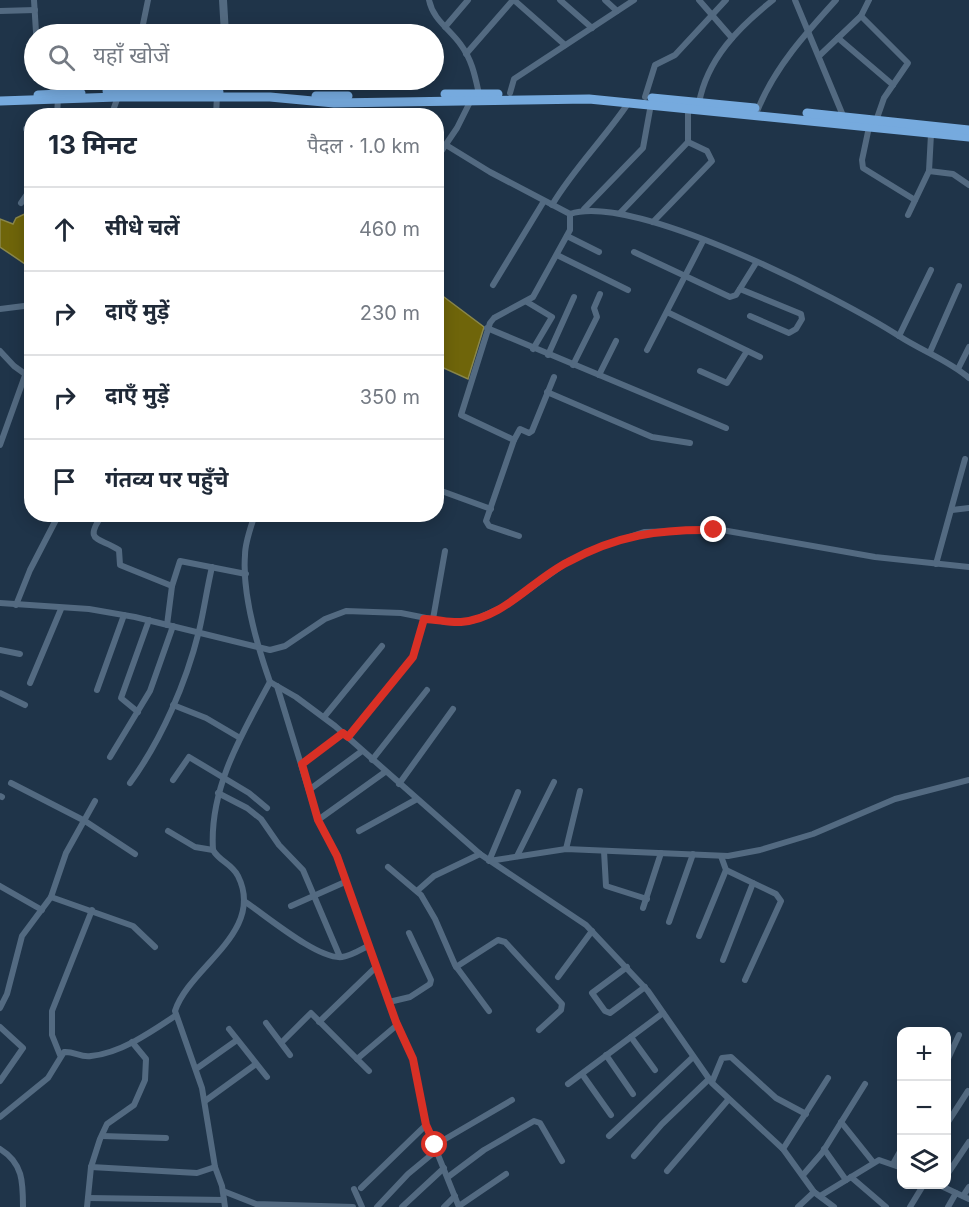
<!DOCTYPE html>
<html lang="hi">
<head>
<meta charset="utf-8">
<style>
	body { margin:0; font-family:Inter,"Noto Sans Devanagari",sans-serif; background:#f2f2f3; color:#1f2937 }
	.controls { position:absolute; right:18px; bottom:18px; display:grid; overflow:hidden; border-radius:12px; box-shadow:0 3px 15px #0003 }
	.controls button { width:54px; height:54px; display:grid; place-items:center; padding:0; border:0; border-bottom:2px solid #e0e1e3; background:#fff; color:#1f2937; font:30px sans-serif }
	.stop { position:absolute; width:18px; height:18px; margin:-14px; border:4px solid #d93025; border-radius:50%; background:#fff }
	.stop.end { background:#d93025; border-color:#fff; box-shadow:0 2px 6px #0008 }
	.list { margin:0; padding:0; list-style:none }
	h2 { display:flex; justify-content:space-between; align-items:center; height:78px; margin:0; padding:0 24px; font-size:26px }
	h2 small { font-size:20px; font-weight:400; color:#747a83 }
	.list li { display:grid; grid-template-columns:39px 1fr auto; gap:18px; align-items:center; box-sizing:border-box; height:84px; padding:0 24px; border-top:2px solid #e0e1e3 }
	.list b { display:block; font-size:22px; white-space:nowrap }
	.list em { font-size:20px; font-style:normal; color:#747a83 }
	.icon { flex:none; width:33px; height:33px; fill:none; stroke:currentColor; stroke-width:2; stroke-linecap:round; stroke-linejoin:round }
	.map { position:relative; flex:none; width:969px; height:1207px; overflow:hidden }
	.search { position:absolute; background:#fff; box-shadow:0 3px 15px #0003; left:24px; top:24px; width:420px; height:66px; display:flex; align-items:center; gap:15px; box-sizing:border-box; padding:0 21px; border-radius:33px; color:#747a83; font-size:22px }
	.panel { position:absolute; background:#fff; box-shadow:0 3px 15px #0003; left:24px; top:108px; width:420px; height:414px; border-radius:24px }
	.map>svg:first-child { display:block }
</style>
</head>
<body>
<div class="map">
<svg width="969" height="1207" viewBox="0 0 969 1207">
	<rect width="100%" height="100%" fill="#1f3449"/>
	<!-- water -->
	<g fill="#6f650a" stroke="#8a874b" stroke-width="1.5">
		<path d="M31,211H32L31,268L0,247V219L13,224L16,218Z"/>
		<path d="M436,291L484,327L468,379L437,365Z"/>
	</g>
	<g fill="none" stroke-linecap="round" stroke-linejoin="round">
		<!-- minor -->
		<g stroke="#536a81" stroke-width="6">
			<path d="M34,0L36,32"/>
			<path d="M429,0C433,20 450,29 461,45C472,60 475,76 479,94"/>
			<path d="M514,0L565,45"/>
			<path d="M560,0L592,28"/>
			<path d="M605,0L617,11"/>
			<path d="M699,0L732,38"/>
			<path d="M795,0L844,118"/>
			<path d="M0,11L35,10"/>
			<path d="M861,16L908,63L884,98L876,121"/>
			<path d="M445,27L468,0"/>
			<path d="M141,34L148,0"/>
			<path d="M838,38L893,85"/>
			<path d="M466,54L513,0"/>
			<path d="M819,56L861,16L869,0"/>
			<path d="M510,93L514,79L634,0"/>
			<path d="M645,97L655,65L675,55L726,0"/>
			<path d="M699,103C707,59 739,27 773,0"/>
			<path d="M758,109C775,67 806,33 836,0"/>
			<path d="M57,116L58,98"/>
			<path d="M111,116L124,80"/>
			<path d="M216,116L217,95"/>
			<path d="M869,127L862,160L863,168L915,200"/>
			<path d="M26,129H32"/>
			<path d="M931,134L929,171L953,174L969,185"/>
			<path d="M446,145L490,172L570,214C633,192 840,298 899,336C922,351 948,360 969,378"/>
			<path d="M436,159L457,128L471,100"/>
			<path d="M21,203L32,187"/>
			<path d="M552,205C574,168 605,138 629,102"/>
			<path d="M584,209L643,148L651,104"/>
			<path d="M620,213L688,142V108"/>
			<path d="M908,215L929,171"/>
			<path d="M653,222L712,161L707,151L688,142"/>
			<path d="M567,236L599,252"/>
			<path d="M634,252L730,297L736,295L756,263"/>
			<path d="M557,255L628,290"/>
			<path d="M493,285L544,201"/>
			<path d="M740,289L801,314L802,319L796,329L789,333L750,316"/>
			<path d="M527,302L552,317L533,349"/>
			<path d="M0,309L32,305"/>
			<path d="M667,312L760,357"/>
			<path d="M487,328L726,428"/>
			<path d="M899,336L931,270"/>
			<path d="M647,350L703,241"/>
			<path d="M0,351L14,366L32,379"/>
			<path d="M930,352L959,286"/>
			<path d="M548,355L574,297"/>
			<path d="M573,365L597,317L594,308L600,294"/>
			<path d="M958,369L969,347"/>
			<path d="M700,371L727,383L747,351"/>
			<path d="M599,375L616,341"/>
			<path d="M554,377L532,431L529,433L520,429L514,440L461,415L490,323L494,318L533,297L570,230V214"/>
			<path d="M547,392L652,437L690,443"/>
			<path d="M514,440L486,521L489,526L519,536"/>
			<path d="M0,445L32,356"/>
			<path d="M436,489L491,509"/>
			<path d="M952,510L969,508"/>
			<path d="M103,514C82,543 100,537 119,550L120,565L172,586"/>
			<path d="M255,514C251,527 245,542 245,555C242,594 257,645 270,682L296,697L335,726L480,854L586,925L648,991L712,1083L783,1149L814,1192L834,1207"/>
			<path d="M936,564L965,459"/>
			<path d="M0,603L89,609L135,617L270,650L285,646L325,619L346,611L401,613L446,622L472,621L507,605L567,562L594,549L644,532L722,530L875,557L969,567"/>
			<path d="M16,605L30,570L59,514"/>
			<path d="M433,619L445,551"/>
			<path d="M167,625L172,586L180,561L246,574"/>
			<path d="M0,650L20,654"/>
			<path d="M30,683L61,609"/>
			<path d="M277,686L318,820L337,856L396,1022L413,1059L426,1125L459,1207"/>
			<path d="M97,690L124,615"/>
			<path d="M0,693L25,705"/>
			<path d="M173,705L206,718L240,738"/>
			<path d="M138,712L121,698L149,620"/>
			<path d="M324,717L382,646"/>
			<path d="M348,737L413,657L424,619"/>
			<path d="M110,757L150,691L173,626"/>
			<path d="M372,760L427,690"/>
			<path d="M302,764L343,733"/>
			<path d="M173,780L189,757L249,793L267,808"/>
			<path d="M11,783L85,821L135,854"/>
			<path d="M130,783C162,739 186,683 199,631C204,610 207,588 212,567"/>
			<path d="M399,784L453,709"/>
			<path d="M309,790L362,751"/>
			<path d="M518,792L489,861L566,849L728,856L760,850L813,834L895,799L969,780"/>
			<path d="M218,793L247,808L261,819L279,845L303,870L340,957"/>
			<path d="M0,796L2,797"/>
			<path d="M318,820L385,772"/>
			<path d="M168,831L195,847L213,850"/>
			<path d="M359,831L417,799"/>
			<path d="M566,849L580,791"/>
			<path d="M604,851L606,886L647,899"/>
			<path d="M517,856L554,782"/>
			<path d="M388,867L421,895L435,919L455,965L489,1011"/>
			<path d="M726,870L776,894L781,901L745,980"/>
			<path d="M0,886L42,910"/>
			<path d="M417,891L434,876L480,854"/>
			<path d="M51,897L133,926L155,947"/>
			<path d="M244,901C264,914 318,960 342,957C351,956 360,950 368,946"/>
			<path d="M291,906L345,882"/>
			<path d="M643,908L661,853"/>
			<path d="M669,922L693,854"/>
			<path d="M699,936L726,870L721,856"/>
			<path d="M723,960L753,883"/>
			<path d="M456,967L498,940L505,942L562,1004L561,1010L539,1030"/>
			<path d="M627,967L592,993L605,1011L610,1013L645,987"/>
			<path d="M558,977L592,931"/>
			<path d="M389,1002L410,997L430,984L431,980L409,933"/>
			<path d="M0,1008L7,994L22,936L51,897L66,853L95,801"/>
			<path d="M319,1022L376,967"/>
			<path d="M266,1023L290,1055"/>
			<path d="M0,1027L23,1048L0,1081"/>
			<path d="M229,1029L267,1077"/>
			<path d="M631,1037L655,1070"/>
			<path d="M282,1042L311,1013L369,1071"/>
			<path d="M60,1055L52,1035V1011L92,910"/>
			<path d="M606,1055L633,1094"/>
			<path d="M357,1059L397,1025"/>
			<path d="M946,1063L959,1035"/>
			<path d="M196,1069L237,1040"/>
			<path d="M582,1074L611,1115"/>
			<path d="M712,1082L722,1058L731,1057L776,1098L806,1114"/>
			<path d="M568,1084L663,1013"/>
			<path d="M205,1101L256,1064"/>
			<path d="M0,1117L48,1078L64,1052C74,1051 81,1058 91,1056C121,1053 151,1032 175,1016"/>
			<path d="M841,1122L873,1162"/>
			<path d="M946,1125L968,1091"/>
			<path d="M102,1136L166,1138"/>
			<path d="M609,1136L692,1058"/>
			<path d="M435,1145L512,1100"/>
			<path d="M0,1149C23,1163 23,1182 23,1207"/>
			<path d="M783,1149L828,1078"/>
			<path d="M824,1149L846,1180"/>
			<path d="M634,1156L662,1124L709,1079"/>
			<path d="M893,1164L902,1148"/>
			<path d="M91,1167L197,1173L215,1167"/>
			<path d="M667,1171L728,1100"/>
			<path d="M803,1175L822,1153L865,1084"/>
			<path d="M946,1176L969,1142"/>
			<path d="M448,1177L484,1150L534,1121L540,1123L562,1161"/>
			<path d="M851,1177L886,1207"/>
			<path d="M937,1184L969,1199"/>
			<path d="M361,1188L426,1125"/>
			<path d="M354,1189L362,1207"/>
			<path d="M223,1191L256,1204L353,1207"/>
			<path d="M820,1196L879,1160L902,1168"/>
			<path d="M963,1196L969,1187"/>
			<path d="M88,1198L224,1200"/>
			<path d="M459,1206L506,1174"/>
			<path d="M87,1207L91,1167L100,1139L107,1124L134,1105L145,1080L146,1059L132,1042"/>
			<path d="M225,1207L222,1186L215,1167L202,1088L175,1011C189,967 266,932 238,876C232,864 219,861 213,850C209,788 242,734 270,682"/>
			<path d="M377,1207L408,1174L437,1150"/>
			<path d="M402,1207L444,1168"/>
			<path d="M444,1207L455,1196"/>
			<path d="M798,1207L814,1192"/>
			<path d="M910,1207L924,1184"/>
			<path d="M948,1207L956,1193"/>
		</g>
		<!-- tertiary -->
		<g stroke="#536a81" stroke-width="8">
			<path d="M223,0L225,34"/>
			<path d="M217,92L219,80"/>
		</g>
		<!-- trunk -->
		<g stroke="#76aade" stroke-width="9">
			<path d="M107,91L219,92"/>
			<path d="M445,94H498"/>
			<path d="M38,95L81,93"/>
			<path d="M316,96H348"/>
			<path d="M652,98L755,108"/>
			<path d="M0,101L117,97H270L334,103L589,99L969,137"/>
			<path d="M807,113L969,130"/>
		</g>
	</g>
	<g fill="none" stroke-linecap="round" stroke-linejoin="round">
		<!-- route -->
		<path stroke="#d93025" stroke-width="8" d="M435,1145L426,1125L413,1059L396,1022L337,856L318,820L302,764L343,733L348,737L413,657L424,619C437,619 449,623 461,622C503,619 532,580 568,562C617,535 659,529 714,530"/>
	</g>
</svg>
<div class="controls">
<button>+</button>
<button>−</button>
<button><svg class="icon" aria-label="layers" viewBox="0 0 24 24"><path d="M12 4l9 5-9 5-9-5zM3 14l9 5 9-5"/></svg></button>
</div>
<div class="stop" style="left:435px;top:1145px"></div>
<div class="stop end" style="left:714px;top:530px"></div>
<div class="search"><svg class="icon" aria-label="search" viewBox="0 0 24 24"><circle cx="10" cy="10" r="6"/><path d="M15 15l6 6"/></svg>यहाँ खोजें</div>
<section class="panel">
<h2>13 मिनट<small>पैदल · 1.0 km</small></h2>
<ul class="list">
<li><svg class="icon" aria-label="ahead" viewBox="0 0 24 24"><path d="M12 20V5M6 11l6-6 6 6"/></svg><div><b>सीधे चलें</b></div><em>460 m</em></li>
<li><svg class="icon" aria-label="right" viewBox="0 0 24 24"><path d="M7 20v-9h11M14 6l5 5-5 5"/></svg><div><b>दाएँ मुड़ें</b></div><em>230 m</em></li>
<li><svg class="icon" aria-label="right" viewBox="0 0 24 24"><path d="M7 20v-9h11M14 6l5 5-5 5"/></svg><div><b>दाएँ मुड़ें</b></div><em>350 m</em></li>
<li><svg class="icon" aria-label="arrive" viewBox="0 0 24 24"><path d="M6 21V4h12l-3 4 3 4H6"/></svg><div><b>गंतव्य पर पहुँचे</b></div></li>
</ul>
</section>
</div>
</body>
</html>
